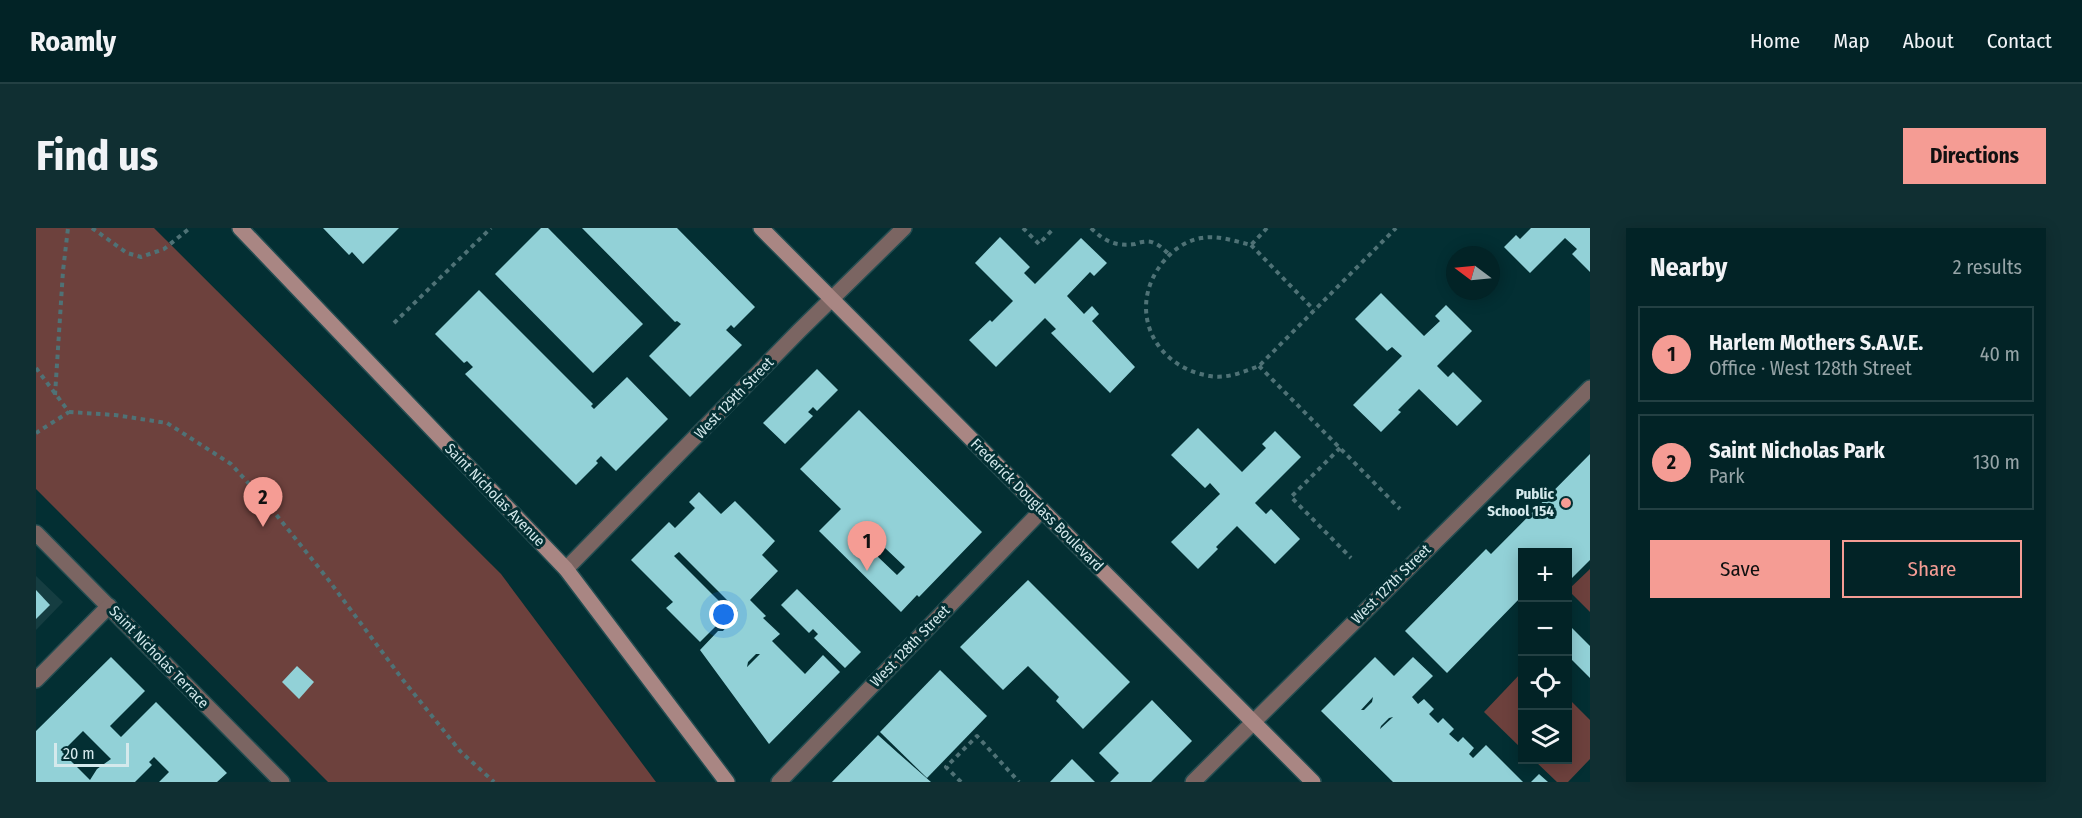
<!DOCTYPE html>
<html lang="en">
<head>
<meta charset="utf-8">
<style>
	body { margin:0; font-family:"Fira Sans Condensed",sans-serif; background:#102f32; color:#f1f3f6 }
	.controls { position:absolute; right:18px; bottom:18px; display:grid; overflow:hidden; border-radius:0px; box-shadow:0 3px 15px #0003 }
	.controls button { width:54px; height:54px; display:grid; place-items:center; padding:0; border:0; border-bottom:2px solid #234043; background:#022326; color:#f1f3f6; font:30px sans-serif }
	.compass { position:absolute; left:1410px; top:18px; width:54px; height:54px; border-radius:50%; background:#022326; box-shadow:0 3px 15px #0003; rotate:286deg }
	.scale { position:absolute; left:18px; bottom:15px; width:75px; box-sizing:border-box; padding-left:6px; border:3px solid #d4e9ec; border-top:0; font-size:16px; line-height:21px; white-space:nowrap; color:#d4e9ec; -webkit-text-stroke:4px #032f33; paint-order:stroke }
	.you { position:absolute; left:688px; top:387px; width:21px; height:21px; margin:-15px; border:4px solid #fff; border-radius:50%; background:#1a73e8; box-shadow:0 0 0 9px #1a73e833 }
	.badge { display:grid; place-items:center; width:39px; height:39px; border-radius:50%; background:#f59c94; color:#111; font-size:20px; font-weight:700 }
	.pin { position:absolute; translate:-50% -50px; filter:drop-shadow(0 2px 3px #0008) }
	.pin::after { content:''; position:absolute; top:32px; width:21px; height:18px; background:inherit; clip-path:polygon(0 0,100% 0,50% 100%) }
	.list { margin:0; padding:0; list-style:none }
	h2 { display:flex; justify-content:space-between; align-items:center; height:78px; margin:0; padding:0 24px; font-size:26px }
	h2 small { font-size:20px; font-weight:400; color:#96a4a7 }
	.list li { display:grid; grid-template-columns:39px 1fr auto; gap:18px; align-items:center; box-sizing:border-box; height:96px; margin:0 12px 12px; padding:0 12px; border:2px solid #234043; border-radius:0px }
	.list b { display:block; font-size:22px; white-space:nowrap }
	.list p { margin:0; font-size:20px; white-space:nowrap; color:#96a4a7 }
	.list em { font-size:20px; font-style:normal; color:#96a4a7 }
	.actions { display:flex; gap:12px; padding:18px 24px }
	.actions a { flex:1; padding:14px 0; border:2px solid #f59c94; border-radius:0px; text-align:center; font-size:21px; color:#f59c94 }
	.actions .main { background:#f59c94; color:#111 }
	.icon { flex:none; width:33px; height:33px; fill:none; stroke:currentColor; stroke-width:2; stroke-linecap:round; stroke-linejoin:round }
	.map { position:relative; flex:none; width:1554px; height:554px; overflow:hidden; border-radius:0px }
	header { display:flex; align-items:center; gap:36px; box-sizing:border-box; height:84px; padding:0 30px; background:#022326; border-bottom:2px solid #234043 }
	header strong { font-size:28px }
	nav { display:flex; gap:33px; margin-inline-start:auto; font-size:21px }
	.intro { display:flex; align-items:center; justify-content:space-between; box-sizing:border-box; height:144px; padding:0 36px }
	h1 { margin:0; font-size:42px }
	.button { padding:15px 27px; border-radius:0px; background:#f59c94; color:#111; font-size:21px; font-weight:700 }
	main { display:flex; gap:36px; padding:0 36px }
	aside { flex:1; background:#022326; border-radius:0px; box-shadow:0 3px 15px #0003 }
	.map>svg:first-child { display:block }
</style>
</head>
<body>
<header>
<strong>Roamly</strong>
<nav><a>Home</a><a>Map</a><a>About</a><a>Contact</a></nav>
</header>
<div class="intro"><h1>Find us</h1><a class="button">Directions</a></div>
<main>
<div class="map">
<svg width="1554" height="554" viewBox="0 0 1554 554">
	<rect width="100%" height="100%" fill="#032f33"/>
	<!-- built -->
	<path fill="#153d41" d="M0,348L27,374L0,402Z"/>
	<!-- green -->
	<g fill="#6d413d">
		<path d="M0,0H118L465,346L620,554H292L0,261Z"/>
		<path d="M1554,341V384L1532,362Z"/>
		<path d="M1486,444V521L1448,484Z"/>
		<path d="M1532,470L1554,492V531L1532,554H1521L1498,532H1532Z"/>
	</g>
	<!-- building -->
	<g fill="#92d1d7" fill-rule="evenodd">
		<path d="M287,0H363L327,36L316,24L313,27Z"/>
		<path d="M505,0H512L607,96L557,145L459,46Z"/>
		<path d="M546,0H641L719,79L698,100L695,97L690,102L706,117L654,169L613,128L645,96L641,93L639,94Z"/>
		<path d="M1495,0H1554V44L1536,26L1541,21L1529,10L1494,45L1468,19L1480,7L1484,11Z"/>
		<path d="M964,9L994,39L988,45L999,56L1045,10L1071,35L1058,48L1054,44L1031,68L1048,86L1056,78L1063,86L1056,93L1099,139L1074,165L1015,105L1020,101L1009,90L960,139L933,112L954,92L956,94L977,73L939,35Z"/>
		<path d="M443,62L557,176L555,178L558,181L591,149L632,191L580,243L565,228L560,233L562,235L540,257L429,146L437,139L431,133L428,135L399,106Z"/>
		<path d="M1345,65L1388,108L1404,93L1399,88L1410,77L1436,103L1401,138L1412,149L1417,144L1446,173L1421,198L1383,161L1362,182L1365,184L1345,204L1317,177L1366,128L1356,119L1351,123L1319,91Z"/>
		<path d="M781,141L802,162L781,183L777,179L772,184L777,188L749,216L727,195Z"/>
		<path d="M823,182L946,304L883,369L881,367L865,384L783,303L805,281L764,241ZM848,319L869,339L861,347L840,327Z"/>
		<path d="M1162,200L1206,244L1230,220L1226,216L1239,203L1265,229L1219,275L1230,286L1235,281L1264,311L1239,336L1201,298L1180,319L1182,321L1162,341L1135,314L1184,266L1174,255L1169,260L1135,227Z"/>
		<path d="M1554,226V332L1532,354V325H1486V368L1411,445L1369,403L1450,321L1455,326Z"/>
		<path d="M663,264L685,286L699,273L739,313L726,327L742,343L714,372L730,388L727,390L744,406L736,413L769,446L787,427L804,444L733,516L664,422L682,403H687L702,383L643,324L638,328L694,384L664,414L630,380L637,374L595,332L633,294L639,300L659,280L653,274ZM720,426H724L711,439L712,434Z"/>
		<path d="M992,352L1094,454L1047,501L1020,473L1023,469L992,438L967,462L924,419Z"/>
		<path d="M761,361L825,424L809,440L778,410L782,406L777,401L773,405L745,377Z"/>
		<path d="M0,362L14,377L0,391Z"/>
		<path d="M1533,397L1554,418V450L1532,428Z"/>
		<path d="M75,429L109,463L74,498L85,509L120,474L191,545L181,554H123L133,544L118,529L113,534L116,537L99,554H0V503ZM47,503L75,531L61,541L54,552L26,524Z"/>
		<path d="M1339,429L1358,448L1377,429L1397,448L1376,469L1382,476L1388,471L1398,481L1393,486L1402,495L1407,490L1418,501L1413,506L1422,514L1427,509L1438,520L1433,526L1437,530L1450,517L1487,554H1357L1285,483ZM1337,469L1336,474L1328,482H1325ZM1357,489L1344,501L1345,498L1353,490Z"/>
		<path d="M261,438L278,454L263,471L246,454Z"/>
		<path d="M904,442L951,488L891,550L844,504Z"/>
		<path d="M1116,472L1156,513L1115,554H1074L1083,545L1063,525Z"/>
		<path d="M842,507L862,525L895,554H796Z"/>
		<path d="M1036,531L1059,554H1014Z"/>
		<path d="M1503,546L1512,554H1495Z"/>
	</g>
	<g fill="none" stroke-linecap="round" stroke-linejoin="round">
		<defs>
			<g id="street">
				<path d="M0,305L246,554"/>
				<path d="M530,341L763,103L868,0"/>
				<path d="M0,452L73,378"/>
				<path d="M743,554L1006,282"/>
				<path d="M1157,554L1554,160"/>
			</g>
			<g id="secondary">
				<path d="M204,0L530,341L691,554"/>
				<path d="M725,0L1277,554"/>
			</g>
		</defs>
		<!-- street casing -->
		<use href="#street" stroke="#244d51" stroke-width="18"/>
		<!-- secondary casing -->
		<use href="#secondary" stroke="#244d51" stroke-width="18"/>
		<!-- path -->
		<g stroke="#4f7276" stroke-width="4" stroke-dasharray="4.5 4.5" stroke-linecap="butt">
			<path d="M56,0L91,25L105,29L128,21L154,0"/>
			<path d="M987,0L1003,16L1018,0"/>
			<path d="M1055,0C1068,13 1080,19 1099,16C1105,14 1112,12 1118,15C1124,17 1129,23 1134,27"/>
			<path d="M1231,0L1215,17C1199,13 1181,7 1165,10C1149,13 1137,22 1127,34C1090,80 1117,139 1174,148C1191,151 1207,144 1223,138L1360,0"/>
			<path d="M1215,17L1278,82"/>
			<path d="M358,95L455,0"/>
			<path d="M1223,138L1364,281"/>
			<path d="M0,140L33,184L0,205"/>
			<path d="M19,167L27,43L32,0"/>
			<path d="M33,184L79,187L131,195L195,236L234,279L291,350L367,452L424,523L458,554"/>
			<path d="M1304,220L1255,269L1315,330"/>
			<path d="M925,554L910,539L941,508L983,554"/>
		</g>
		<!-- street -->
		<use href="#street" stroke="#7b6562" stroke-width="15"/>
		<!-- secondary -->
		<use href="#secondary" stroke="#a98683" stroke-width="15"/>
	</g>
	<!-- markers -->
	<circle fill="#f59c94" stroke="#032f33" stroke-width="2" cx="1530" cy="275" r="6"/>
	<g text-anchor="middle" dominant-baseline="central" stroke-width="6" stroke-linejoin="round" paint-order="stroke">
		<!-- street labels -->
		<g font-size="15" fill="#d4e9ec" stroke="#032f33">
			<text transform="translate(698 170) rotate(-46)">West 129th Street</text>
			<text transform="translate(459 267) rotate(46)">Saint Nicholas Avenue</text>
			<text transform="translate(1001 277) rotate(45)">Frederick Douglass Boulevard</text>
			<text transform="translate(1355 356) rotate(-45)">West 127th Street</text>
			<text transform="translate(874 418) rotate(-46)">West 128th Street</text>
			<text transform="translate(123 429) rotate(46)">Saint Nicholas Terrace</text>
		</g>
		<!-- poi labels -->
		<g font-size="15" font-weight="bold" fill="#d4e9ec" stroke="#032f33" text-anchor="end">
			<text x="1518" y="266">Public<tspan x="1518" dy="17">School 154</tspan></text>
		</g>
	</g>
</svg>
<div class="controls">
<button>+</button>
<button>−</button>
<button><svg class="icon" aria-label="locate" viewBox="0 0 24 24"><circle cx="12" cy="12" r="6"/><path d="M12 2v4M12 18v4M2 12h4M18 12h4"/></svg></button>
<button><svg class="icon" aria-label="layers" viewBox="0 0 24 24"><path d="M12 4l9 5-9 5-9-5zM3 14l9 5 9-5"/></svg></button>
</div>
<svg class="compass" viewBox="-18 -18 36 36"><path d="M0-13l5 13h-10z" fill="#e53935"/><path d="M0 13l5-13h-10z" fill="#96a4a7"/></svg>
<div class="scale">20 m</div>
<div class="you"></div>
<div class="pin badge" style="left:831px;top:343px">1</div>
<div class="pin badge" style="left:227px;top:299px">2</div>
</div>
<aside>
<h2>Nearby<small>2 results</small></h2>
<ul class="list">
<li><span class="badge">1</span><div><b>Harlem Mothers S.A.V.E.</b><p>Office · West 128th Street</p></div><em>40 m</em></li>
<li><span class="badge">2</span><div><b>Saint Nicholas Park</b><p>Park</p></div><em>130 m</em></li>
</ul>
<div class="actions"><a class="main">Save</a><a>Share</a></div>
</aside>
</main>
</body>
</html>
